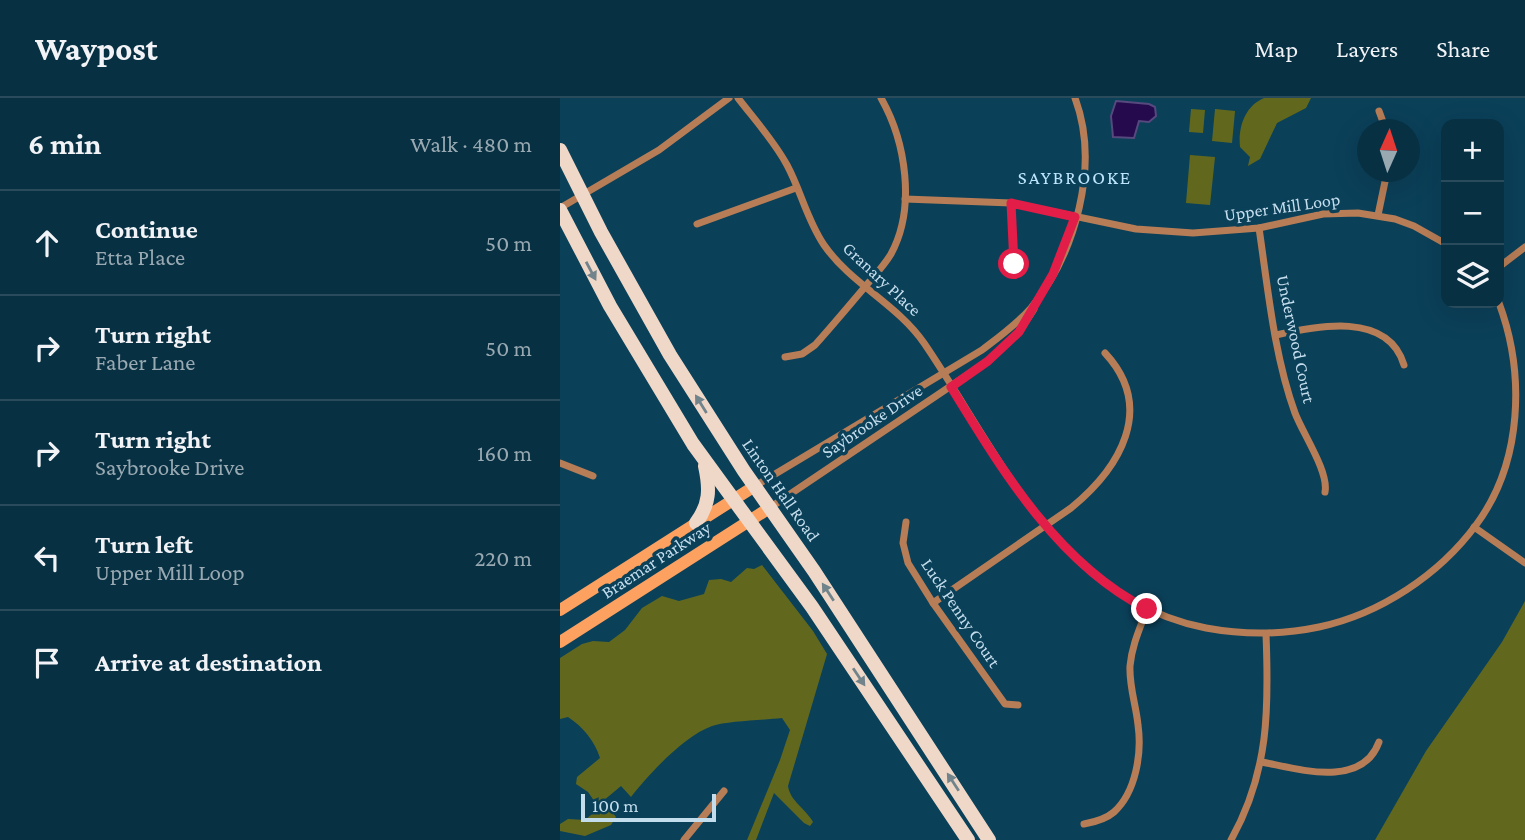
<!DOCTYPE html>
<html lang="en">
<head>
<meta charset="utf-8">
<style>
	body { margin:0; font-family:"Crimson Pro",serif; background:#163c4e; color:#f1f3f6 }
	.controls { position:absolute; right:21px; top:21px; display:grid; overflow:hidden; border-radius:14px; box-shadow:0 7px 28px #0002 }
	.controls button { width:63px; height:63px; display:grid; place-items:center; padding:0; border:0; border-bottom:2px solid #294b5c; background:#083043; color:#f1f3f6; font:35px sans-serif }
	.compass { position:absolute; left:797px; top:21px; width:63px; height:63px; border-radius:50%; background:#083043; box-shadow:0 7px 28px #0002; rotate:3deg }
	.scale { position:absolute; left:21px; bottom:18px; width:135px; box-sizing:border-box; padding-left:7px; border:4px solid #c4dded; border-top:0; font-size:19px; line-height:24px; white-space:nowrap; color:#c4dded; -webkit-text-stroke:5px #0b4059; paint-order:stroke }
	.stop { position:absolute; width:21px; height:21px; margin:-16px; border:5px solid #e11d48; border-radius:50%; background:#fff }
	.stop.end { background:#e11d48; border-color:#fff; box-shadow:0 2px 7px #0008 }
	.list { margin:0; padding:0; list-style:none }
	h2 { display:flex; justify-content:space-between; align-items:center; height:91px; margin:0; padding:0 28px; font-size:30px }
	h2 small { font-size:23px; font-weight:400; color:#98a9b2 }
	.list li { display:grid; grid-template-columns:46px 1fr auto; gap:21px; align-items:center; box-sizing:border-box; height:105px; padding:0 28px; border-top:2px solid #294b5c }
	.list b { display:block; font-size:26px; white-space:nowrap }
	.list p { margin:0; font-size:23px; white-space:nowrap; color:#98a9b2 }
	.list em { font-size:23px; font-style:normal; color:#98a9b2 }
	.icon { flex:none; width:38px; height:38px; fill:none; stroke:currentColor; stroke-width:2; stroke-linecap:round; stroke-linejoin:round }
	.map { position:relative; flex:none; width:965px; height:742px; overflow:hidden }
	header { display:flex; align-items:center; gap:42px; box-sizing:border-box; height:98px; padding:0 35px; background:#083043; border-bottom:2px solid #294b5c }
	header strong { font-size:33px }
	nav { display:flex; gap:38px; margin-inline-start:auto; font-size:24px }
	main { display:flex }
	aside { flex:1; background:#083043 }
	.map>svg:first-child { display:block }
</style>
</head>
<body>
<header>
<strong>Waypost</strong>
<nav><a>Map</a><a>Layers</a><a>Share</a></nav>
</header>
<main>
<aside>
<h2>6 min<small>Walk · 480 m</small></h2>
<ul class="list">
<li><svg class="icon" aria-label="ahead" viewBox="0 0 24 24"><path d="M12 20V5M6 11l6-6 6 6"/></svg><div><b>Continue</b><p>Etta Place</p></div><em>50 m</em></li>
<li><svg class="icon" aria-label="right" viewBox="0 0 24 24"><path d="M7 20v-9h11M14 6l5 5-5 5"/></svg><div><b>Turn right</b><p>Faber Lane</p></div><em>50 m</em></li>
<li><svg class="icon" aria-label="right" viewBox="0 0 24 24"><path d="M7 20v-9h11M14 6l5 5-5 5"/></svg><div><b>Turn right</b><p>Saybrooke Drive</p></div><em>160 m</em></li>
<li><svg class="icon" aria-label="left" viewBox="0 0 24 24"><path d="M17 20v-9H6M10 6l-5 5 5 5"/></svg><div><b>Turn left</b><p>Upper Mill Loop</p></div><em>220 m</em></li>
<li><svg class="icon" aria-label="arrive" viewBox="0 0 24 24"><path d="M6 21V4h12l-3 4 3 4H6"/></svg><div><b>Arrive at destination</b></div></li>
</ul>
</aside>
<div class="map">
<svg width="965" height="742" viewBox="0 0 965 742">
	<rect width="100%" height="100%" fill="#0b4059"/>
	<!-- green -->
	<g fill="#61681e">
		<path d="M704,0H751L746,10L717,25L700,61L688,68L690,59L680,49C678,29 685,8 704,0Z"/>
		<path d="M631,11L645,12L643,35L629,34Z"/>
		<path d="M655,11L675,13L672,45L652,43Z"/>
		<path d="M630,57L655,59L650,107L626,105Z"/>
		<path d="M202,467L253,533L267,556L228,688C230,703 246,711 253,724L250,728L244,725L214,695L196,742H187L220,662L230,632L222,620C205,622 167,623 152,628C124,638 89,676 71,699L61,688L43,703L56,719L51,727L25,738L0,733V726L8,721L25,722L39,710L28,694L16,686L17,679L40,660C35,643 22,628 8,619L0,621V560L22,546L33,543L49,544L65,532L82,510L102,498L119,503L144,496L149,482L161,481L171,484L187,470L194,471Z"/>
		<path d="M965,503V742H815L866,653L942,544Z"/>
	</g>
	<!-- water -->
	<path fill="#250a4d" stroke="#55497d" stroke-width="2" d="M556,3L589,6L595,9L596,18L589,24L579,23L574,40L553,39L551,18Z"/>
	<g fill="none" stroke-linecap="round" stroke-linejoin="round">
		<!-- street -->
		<g stroke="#b77d56" stroke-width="7">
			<path d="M178,0C195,22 214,43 227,67C241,93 247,122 264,147C291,186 337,206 364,245C440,356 498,501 646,530C684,537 721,537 759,529C820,516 879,477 916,427C963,364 965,275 939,205"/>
			<path d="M819,13L826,32"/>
			<path d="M345,101L451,105L576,131L633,135L699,130L763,116L798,115L835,121L854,128L886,146"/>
			<path d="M451,105L454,166"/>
			<path d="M0,110L99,52L169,0"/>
			<path d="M818,117L827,74"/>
			<path d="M137,126L236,90"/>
			<path d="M699,130C708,191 714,257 735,315C743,336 769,374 765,394"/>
			<path d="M939,169L965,149"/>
			<path d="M716,237C756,228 828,213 844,267"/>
			<path d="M225,259L242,256L255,247C272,228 288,209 304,190C313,179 324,168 331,156C356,110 346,44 321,0"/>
			<path d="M0,365L33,378"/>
			<path d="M195,388L422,252C439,239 457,226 471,210C516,155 540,67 515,0"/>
			<path d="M211,409L428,263L459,234L474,211"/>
			<path d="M346,424L343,445L348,465L373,505L445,606L458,607"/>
			<path d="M914,429L965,465"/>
			<path d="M373,505L511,410C560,370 596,310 545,255"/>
			<path d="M702,664C738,671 802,691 819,644"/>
			<path d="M524,726C535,724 546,721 554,714C576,694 582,655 578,627C576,607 569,588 570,568C572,547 580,530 587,511"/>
			<path d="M124,742L164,693"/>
			<path d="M671,742C709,674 709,611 706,536"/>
		</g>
		<!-- secondary -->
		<g stroke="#fca160" stroke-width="12">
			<path d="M0,512L195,388"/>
			<path d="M0,544L211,409"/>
		</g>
		<!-- primary -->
		<g stroke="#f0d8c8" stroke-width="14">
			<path d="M0,52L41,134L110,257L184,373L254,473L429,742"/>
			<path d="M0,112L50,208L133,346L252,509L408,742"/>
			<path d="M136,425C150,406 150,391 145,368"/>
		</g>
	</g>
	<!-- one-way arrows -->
	<defs><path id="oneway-solid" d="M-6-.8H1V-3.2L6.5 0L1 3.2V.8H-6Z" transform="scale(1.75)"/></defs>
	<g fill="#72848b">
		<use href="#oneway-solid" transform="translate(31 173) rotate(62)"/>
		<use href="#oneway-solid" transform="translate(141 306) rotate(-122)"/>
		<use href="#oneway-solid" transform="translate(268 494) rotate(-123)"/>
		<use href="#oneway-solid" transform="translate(299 579) rotate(56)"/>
		<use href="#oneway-solid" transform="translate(393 684) rotate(-123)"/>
	</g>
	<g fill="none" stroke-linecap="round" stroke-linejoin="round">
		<!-- route -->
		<path stroke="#e11d48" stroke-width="9" d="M454,166L451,105L515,119L493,176L459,234L428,263L391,289C442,372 498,466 587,511"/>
	</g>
	<g text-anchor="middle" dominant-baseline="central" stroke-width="7" stroke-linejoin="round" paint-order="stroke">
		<!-- street labels -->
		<g font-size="18" fill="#c4dded" stroke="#0b4059">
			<text transform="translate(722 109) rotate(-8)">Upper Mill Loop</text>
			<text transform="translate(322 181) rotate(43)">Granary Place</text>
			<text transform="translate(736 241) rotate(78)">Underwood Court</text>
			<text transform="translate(312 323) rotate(-34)">Saybrooke Drive</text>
			<text transform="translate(221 392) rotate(55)">Linton Hall Road</text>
			<text transform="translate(96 462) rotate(-33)">Braemar Parkway</text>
			<text transform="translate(401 515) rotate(56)">Luck Penny Court</text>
		</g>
		<!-- neighbourhood labels -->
		<g font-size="19" letter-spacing="2" fill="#bde6fe" stroke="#0b4059">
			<text x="515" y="79">SAYBROOKE</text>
		</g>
	</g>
</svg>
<div class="controls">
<button>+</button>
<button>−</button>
<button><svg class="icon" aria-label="layers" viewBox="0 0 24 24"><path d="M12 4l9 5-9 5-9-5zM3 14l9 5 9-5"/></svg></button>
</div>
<svg class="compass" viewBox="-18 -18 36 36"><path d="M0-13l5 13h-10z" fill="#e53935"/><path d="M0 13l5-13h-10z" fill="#98a9b2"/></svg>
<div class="scale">100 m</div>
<div class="stop" style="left:454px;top:166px"></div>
<div class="stop end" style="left:587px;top:511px"></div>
</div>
</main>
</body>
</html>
